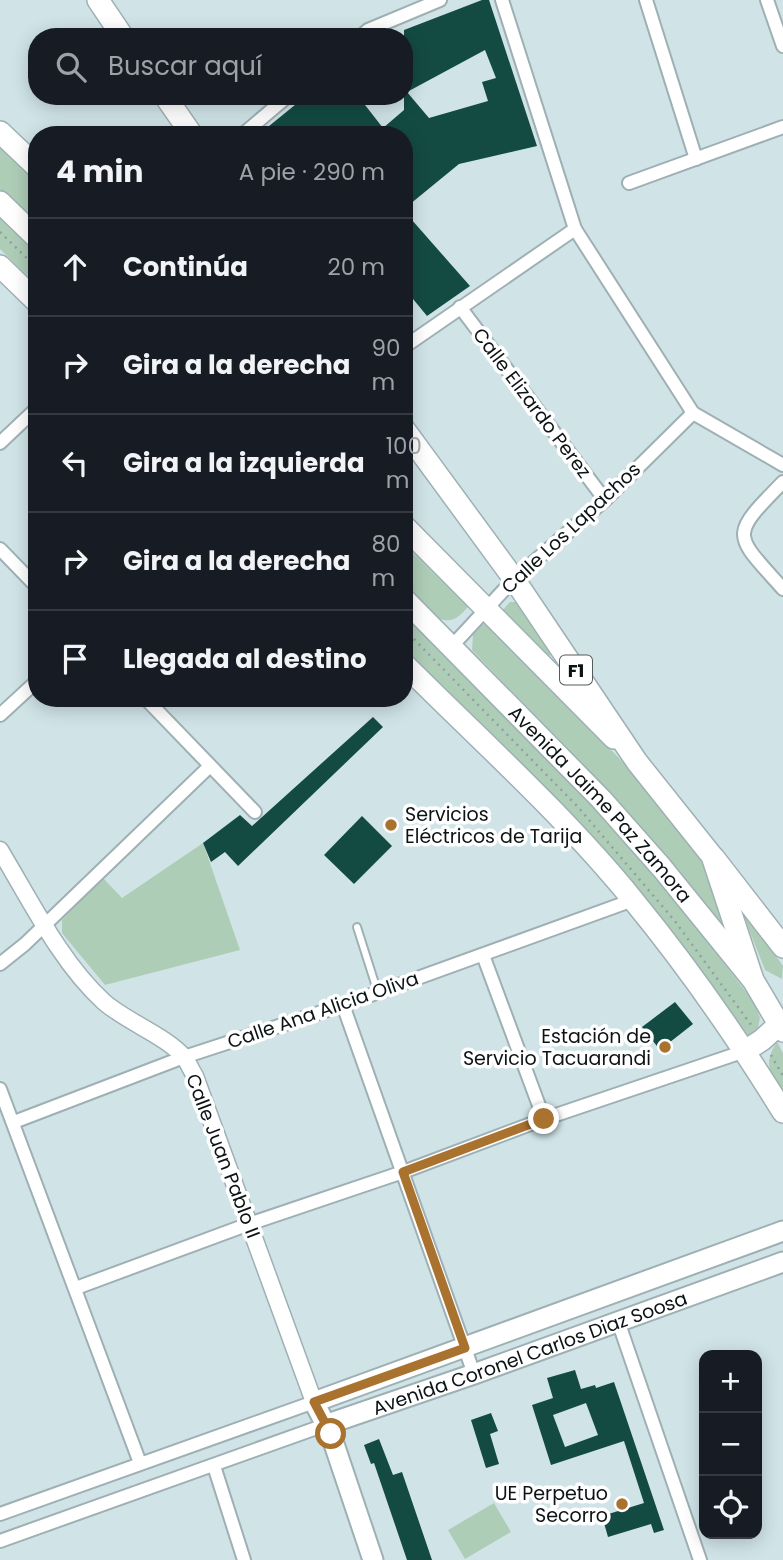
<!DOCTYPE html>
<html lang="es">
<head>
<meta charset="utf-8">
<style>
	body { margin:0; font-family:Poppins,sans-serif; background:#242831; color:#f1f3f6 }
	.controls { position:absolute; right:21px; bottom:21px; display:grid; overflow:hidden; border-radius:14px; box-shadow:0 4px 18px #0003 }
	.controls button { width:63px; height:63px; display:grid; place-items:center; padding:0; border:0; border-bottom:2px solid #363941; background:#171b24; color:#f1f3f6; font:35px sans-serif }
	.stop { position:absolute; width:21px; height:21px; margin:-16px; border:5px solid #aa722f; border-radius:50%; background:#fff }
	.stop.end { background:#aa722f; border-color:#fff; box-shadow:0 2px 7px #0008 }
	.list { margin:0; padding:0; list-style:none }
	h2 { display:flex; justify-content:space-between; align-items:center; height:91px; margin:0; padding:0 28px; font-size:30px }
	h2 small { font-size:23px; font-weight:400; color:#9ea1a6 }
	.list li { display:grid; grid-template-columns:46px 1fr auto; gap:21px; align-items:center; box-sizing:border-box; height:98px; padding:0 28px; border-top:2px solid #363941 }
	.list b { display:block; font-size:26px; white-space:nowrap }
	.list em { font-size:23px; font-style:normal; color:#9ea1a6 }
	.icon { flex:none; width:38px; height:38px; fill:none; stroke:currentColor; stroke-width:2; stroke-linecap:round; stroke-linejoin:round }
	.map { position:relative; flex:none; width:783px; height:1560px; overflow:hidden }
	.search { position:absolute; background:#171b24; box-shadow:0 4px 18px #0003; left:28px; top:28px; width:385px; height:77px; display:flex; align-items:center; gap:18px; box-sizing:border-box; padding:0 24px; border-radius:28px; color:#9ea1a6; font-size:26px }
	.panel { position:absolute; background:#171b24; box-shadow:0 4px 18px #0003; left:28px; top:126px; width:385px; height:581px; border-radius:28px }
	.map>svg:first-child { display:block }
</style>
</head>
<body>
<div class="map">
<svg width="783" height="1560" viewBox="0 0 783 1560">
	<rect width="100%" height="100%" fill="#d0e4e8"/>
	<!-- green -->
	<g fill="#aecdb7">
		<path d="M0,146L37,182V226L0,190Z"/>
		<path d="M0,212L37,248V285L0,249Z"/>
		<path d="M404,544L468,607C465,610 460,616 456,618C436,628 417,601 404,589Z"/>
		<path d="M510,602H517L548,648L551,655L544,658L500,613Z"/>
		<path d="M404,609L566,775L665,887L754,1002L760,1018L757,1033L746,1039L579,824L404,648Z"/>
		<path d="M484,623L620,759L702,854L730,933L618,803L472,650L473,634Z"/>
		<path d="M203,843L240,950L105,985L62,933V920L103,878L122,898Z"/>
		<path d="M739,904L783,966L782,979L765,970Z"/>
		<path d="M777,1042L783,1053V1097C771,1076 762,1064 777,1042Z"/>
		<path d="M494,1503L511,1532L465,1559L448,1530Z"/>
	</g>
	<!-- building -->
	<g fill="#134b43" fill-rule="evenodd">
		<path d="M482,0H489L537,146L459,164L404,209V135H258L306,96H358L383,128L404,110V30ZM485,50L496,78L482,82L488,101L429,118L407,92Z"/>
		<path d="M404,211L470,286L427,316L404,288Z"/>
		<path d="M373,717L383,727L238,866L225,852L211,862L203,843L240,815L252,826Z"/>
		<path d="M362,816L392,846L354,884L324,855Z"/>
		<path d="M675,1002L693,1024L660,1050L642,1027Z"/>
		<path d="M575,1370L581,1389L595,1385L596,1388L614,1382L664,1530L654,1533L651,1524L608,1537L602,1516L644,1503L624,1441L551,1465L532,1405L553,1398L547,1378ZM586,1403L598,1435L565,1447L553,1415Z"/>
		<path d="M491,1413L498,1431L490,1434L499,1464L486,1468L471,1420Z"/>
		<path d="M379,1439L393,1475L402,1472L432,1560H407L374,1463L371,1464L364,1445Z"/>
	</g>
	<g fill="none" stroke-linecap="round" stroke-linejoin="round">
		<defs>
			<path id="service" d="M357,927L378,993"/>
			<g id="minor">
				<path d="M502,0L575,229L693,413L783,465"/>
				<path d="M646,0L696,159"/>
				<path d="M767,0L783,46"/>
				<path d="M360,37L368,30L440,0"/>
				<path d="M242,135L288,96"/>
				<path d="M629,183L783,127"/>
				<path d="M460,307L605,500"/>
				<path d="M404,347L575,229"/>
				<path d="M0,443L37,408"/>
				<path d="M783,482C729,537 733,533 783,589"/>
				<path d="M0,549L37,587"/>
				<path d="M452,646L514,579L605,500L693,413"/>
				<path d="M145,698L255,812"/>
				<path d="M0,715L37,681"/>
				<path d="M483,955L544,1119"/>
				<path d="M0,964L25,944L210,766"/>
				<path d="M343,1005L474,1374"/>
				<path d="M0,1089L140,1463"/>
				<path d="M14,1122L184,1057L343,1005L633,900"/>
				<path d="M76,1288L249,1224L403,1172L544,1119L745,1051"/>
				<path d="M618,1321L700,1560"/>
				<path d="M214,1466L244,1560"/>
				<path d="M0,1514L314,1402"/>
				<path d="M0,1541L325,1425"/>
			</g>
			<path id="tertiary" d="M0,850C30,900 61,963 104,1002C127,1022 166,1036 184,1057C188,1062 191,1070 195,1076L314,1402"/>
			<g id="secondary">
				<path id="s1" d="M325,1425L474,1374L783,1262"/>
				<path d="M373,1560L331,1435L314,1402L783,1231"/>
			</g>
			<g id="primary">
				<path d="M0,132L37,167"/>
				<path d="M0,202L37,238"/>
				<path d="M404,526L614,738"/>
				<path id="s2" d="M404,599L601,799L662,868L752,979"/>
				<path d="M714,858L783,947"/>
			</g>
			<g id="trunk">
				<path d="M98,0L123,37"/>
				<path d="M165,96L192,135"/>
				<path d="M0,266L37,302"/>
				<path d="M404,429L514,579L637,762L712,856L753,980L783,1031"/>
				<path d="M404,664C481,741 564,815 633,900C688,967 738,1039 783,1112"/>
				<path d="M745,1051L762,1040L783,1021"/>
			</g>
		</defs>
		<!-- service casing -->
		<use href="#service" stroke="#9eb0b4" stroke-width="10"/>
		<!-- minor casing -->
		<use href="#minor" stroke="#9eb0b4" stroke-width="16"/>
		<!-- tertiary casing -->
		<use href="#tertiary" stroke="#9eb0b4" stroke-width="19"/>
		<!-- secondary casing -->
		<use href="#secondary" stroke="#9eb0b4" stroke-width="23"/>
		<!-- primary casing -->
		<use href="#primary" stroke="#9eb0b4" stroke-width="24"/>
		<!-- trunk casing -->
		<use href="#trunk" stroke="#9eb0b4" stroke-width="24"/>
		<!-- path -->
		<g stroke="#8f9fa2" stroke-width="2.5" stroke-dasharray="2 5" stroke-linecap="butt">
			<path d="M0,232L37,268"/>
			<path d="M404,629L578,807L674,920L752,1026"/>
			<path d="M771,1055L783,1076"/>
		</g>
		<!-- service -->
		<use href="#service" stroke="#fff" stroke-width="6"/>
		<!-- minor -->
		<use href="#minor" stroke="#fff" stroke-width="12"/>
		<!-- tertiary -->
		<use href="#tertiary" stroke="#fff" stroke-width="16"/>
		<!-- secondary -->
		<use href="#secondary" stroke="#fff" stroke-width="19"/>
		<!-- primary -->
		<use href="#primary" stroke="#fff" stroke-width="21"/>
		<!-- trunk -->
		<use href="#trunk" stroke="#fff" stroke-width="21"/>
	</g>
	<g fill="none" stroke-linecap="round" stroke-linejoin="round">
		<!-- route -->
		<path stroke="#aa722f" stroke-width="9" d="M331,1434L314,1402L465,1348L403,1172L544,1119"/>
	</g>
	<!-- markers -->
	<g fill="#aa722f" stroke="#fff" stroke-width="2.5">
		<circle cx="391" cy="825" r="7"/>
		<circle cx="665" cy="1047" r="7"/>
		<circle cx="622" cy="1504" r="7"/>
	</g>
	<g text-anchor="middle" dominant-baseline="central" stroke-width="7" stroke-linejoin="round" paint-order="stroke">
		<!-- shield labels -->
		<rect fill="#fff" stroke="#555a5a" stroke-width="2" x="560" y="655.5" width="32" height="29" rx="5"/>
		<g font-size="18" font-weight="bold" fill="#0c1314">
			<text x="576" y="670">F1</text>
		</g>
		<!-- street labels -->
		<g font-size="19" fill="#0c1314" stroke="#fff">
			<text transform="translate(532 403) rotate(53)">Calle Elizardo Perez</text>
			<text transform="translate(571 528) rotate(-43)">Calle Los Lapachos</text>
			<text stroke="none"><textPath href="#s2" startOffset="284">Avenida Jaime Paz Zamora</textPath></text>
			<text transform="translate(323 1010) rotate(-19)">Calle Ana Alicia Oliva</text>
			<text transform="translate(223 1156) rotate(69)">Calle Juan Pablo II</text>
			<text stroke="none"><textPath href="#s1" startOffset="217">Avenida Coronel Carlos Diaz Soosa</textPath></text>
		</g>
		<!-- poi labels -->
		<g font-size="19" fill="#0c1314" stroke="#fff" text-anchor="end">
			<text x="405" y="814" text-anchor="start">Servicios<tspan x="405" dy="22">Eléctricos de Tarija</tspan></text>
			<text x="651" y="1036">Estación de<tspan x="651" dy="22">Servicio Tacuarandi</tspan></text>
			<text x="608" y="1493">UE Perpetuo<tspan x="608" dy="22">Secorro</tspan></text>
		</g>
	</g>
</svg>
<div class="controls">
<button>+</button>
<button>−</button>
<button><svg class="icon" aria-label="locate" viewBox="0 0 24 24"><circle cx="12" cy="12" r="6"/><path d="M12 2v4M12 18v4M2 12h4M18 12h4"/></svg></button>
</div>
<div class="stop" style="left:331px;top:1434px"></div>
<div class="stop end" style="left:544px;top:1119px"></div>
<div class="search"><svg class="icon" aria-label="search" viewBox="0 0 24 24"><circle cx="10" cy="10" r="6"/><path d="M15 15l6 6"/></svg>Buscar aquí</div>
<section class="panel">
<h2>4 min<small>A pie · 290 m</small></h2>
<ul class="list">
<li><svg class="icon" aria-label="ahead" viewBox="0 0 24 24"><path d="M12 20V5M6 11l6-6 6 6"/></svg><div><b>Continúa</b></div><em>20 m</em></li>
<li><svg class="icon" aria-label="right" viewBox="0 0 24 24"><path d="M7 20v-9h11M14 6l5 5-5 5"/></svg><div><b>Gira a la derecha</b></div><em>90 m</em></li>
<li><svg class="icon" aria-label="left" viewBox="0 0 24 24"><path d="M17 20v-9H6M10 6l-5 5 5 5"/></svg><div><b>Gira a la izquierda</b></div><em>100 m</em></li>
<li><svg class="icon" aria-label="right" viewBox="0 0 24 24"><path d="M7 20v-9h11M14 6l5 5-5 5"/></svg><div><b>Gira a la derecha</b></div><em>80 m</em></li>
<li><svg class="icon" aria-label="arrive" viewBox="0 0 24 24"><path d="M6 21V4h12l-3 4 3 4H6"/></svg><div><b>Llegada al destino</b></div></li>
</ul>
</section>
</div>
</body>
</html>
